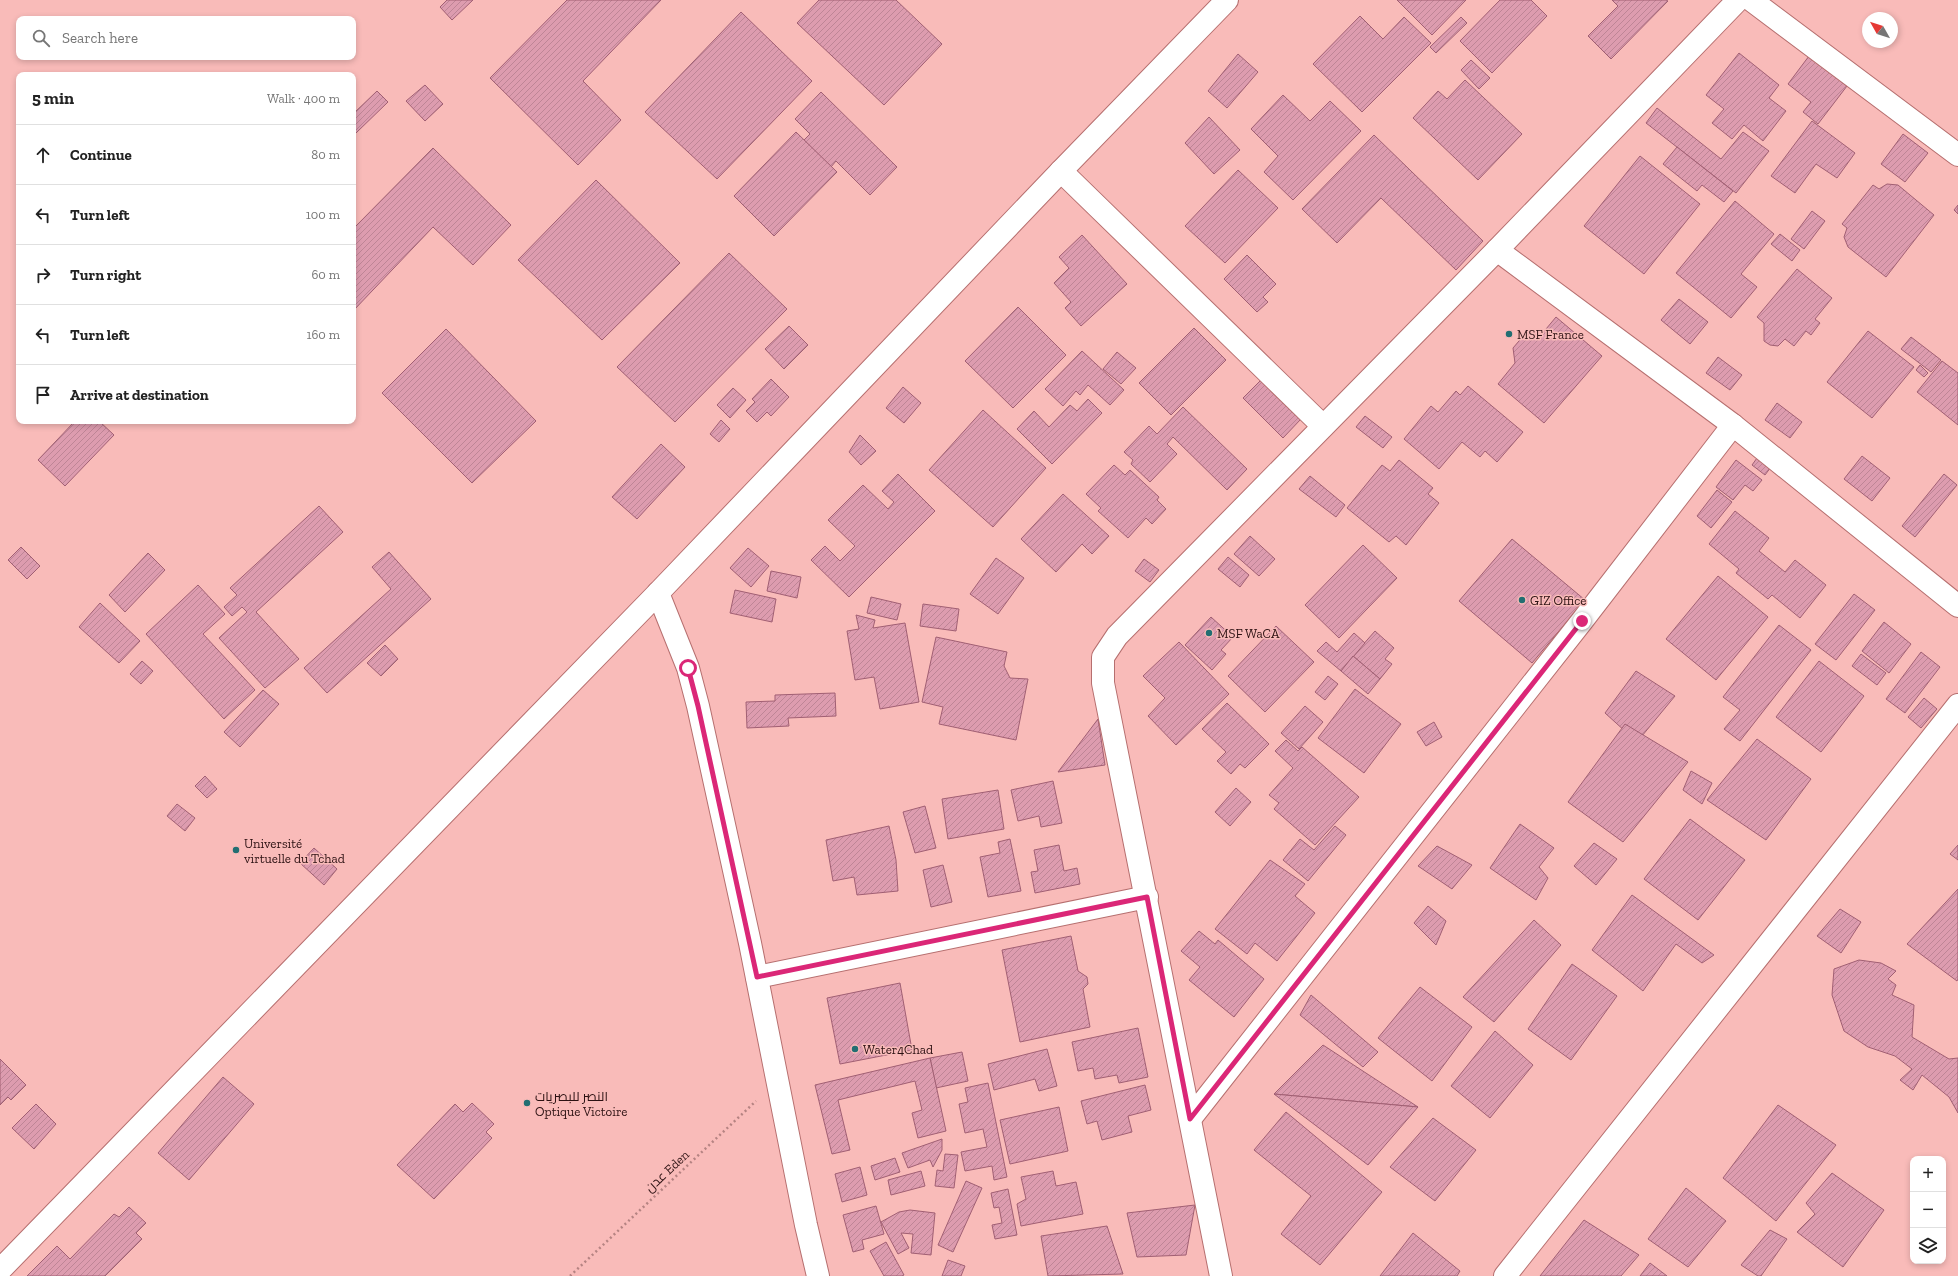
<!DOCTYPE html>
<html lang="en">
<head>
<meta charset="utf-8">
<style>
	body { margin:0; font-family:"Zilla Slab",Cairo,serif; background:#f2f2f2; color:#222 }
	.controls { position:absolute; right:12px; bottom:12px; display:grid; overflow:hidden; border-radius:8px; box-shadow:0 2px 6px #0003 }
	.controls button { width:36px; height:36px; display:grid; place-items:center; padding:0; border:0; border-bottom:1px solid #e0e0e0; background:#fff; color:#222; font:20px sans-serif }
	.compass { position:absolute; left:1862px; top:12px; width:36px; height:36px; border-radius:50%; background:#fff; box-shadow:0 2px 6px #0003; rotate:309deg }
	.stop { position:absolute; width:12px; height:12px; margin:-9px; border:3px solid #db2777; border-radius:50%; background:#fff }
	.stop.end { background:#db2777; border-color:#fff; box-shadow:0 1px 4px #0008 }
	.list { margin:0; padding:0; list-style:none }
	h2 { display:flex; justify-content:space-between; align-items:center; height:52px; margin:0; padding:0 16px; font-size:17px }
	h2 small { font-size:13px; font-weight:400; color:#767676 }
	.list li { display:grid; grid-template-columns:26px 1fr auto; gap:12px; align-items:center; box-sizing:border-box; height:60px; padding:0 16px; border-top:1px solid #e0e0e0 }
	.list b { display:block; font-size:15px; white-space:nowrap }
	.list em { font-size:13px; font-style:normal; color:#767676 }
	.icon { flex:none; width:22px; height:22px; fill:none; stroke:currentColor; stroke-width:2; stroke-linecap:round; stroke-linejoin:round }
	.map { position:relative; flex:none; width:1958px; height:1276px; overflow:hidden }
	.search { position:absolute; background:#fff; box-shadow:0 2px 6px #0003; left:16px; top:16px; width:340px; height:44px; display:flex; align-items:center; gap:10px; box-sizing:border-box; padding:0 14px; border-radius:8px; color:#767676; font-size:15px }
	.panel { position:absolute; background:#fff; box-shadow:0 2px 6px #0003; left:16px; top:72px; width:340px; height:352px; border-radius:8px }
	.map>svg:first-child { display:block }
</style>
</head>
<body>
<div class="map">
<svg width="1958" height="1276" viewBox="0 0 1958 1276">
	<defs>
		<pattern id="building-hatch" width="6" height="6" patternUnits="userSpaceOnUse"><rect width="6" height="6" fill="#dd9caf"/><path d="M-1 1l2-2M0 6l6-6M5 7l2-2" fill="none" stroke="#be8596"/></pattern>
	</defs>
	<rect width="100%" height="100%" fill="#f9bbb9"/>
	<!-- building -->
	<g fill="url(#building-hatch)" stroke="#a15f73">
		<path d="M447,0H473L452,20L440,7Z"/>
		<path d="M567,0H661L583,81L621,120L578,165L490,78Z"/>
		<path d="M819,0H896L942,44L884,105L797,23Z"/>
		<path d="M1397,0H1466L1432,35Z"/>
		<path d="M1500,0H1531L1547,16L1492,73L1460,41Z"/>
		<path d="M1612,0H1666L1668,1L1611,59L1588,36L1618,6Z"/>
		<path d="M741,12L812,81L717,179L645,112Z"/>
		<path d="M1360,16L1383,39L1404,17L1431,43L1362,112L1313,64Z"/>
		<path d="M1461,17L1467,23L1436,53L1430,47Z"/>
		<path d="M1739,53L1779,85L1769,98L1786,111L1763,141L1744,125L1732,139L1712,123L1724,109L1706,95Z"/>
		<path d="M1238,54L1258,72L1227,108L1208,91Z"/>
		<path d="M1809,56L1847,86L1818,124L1803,112L1811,102L1788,84Z"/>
		<path d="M1471,60L1490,78L1479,89L1461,70Z"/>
		<path d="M1465,80L1522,134L1478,180L1413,118L1438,91L1447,99Z"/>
		<path d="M425,85L443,104L425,121L406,101Z"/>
		<path d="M377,91L388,102L356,133L353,131V114Z"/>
		<path d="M821,92L897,167L870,195L836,161L831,167L804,140L810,134L795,119Z"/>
		<path d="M1283,95L1310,121L1330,101L1361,131L1293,200L1264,172L1278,156L1251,129Z"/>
		<path d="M1657,108L1721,159L1743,132L1769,151L1736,193L1646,123Z"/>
		<path d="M1209,117L1240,150L1214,174L1185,143Z"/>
		<path d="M1812,121L1855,153L1837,178L1816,164L1795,193L1771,176Z"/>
		<path d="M796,132L837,172L774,236L734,196Z"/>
		<path d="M1903,134L1928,153L1905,182L1881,164Z"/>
		<path d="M1374,135L1483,241L1456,270L1381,198L1337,243L1302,209Z"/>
		<path d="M1677,147L1733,191L1724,202L1702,185L1697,191L1663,164Z"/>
		<path d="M433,148L511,225L473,265L433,227L353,311V229Z"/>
		<path d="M1640,156L1700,204L1644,274L1584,226Z"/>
		<path d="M1238,170L1278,208L1225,263L1185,226Z"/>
		<path d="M596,180L680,263L602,340L518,260Z"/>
		<path d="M1887,184L1898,185L1934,215L1886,277L1848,247L1844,237L1847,228L1842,224L1873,185L1879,189Z"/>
		<path d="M1735,201L1774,234L1741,274L1757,287L1731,318L1676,273Z"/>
		<path d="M1958,205V214L1954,210Z"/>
		<path d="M1812,211L1825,221L1804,249L1791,239Z"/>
		<path d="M1780,234L1800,250L1792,261L1771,244Z"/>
		<path d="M1082,235L1127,284L1081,326L1065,308L1071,302L1054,283L1069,268L1059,257Z"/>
		<path d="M729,253L787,309L675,422L617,367Z"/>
		<path d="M1247,255L1276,284L1263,297L1268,302L1257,312L1224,279Z"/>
		<path d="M1797,269L1832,298L1815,319L1820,323L1811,335L1806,331L1794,346L1785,339L1778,346L1770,345L1764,341V323L1757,317Z"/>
		<path d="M1679,299L1708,322L1690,344L1661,320Z"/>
		<path d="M1018,307L1066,355L1013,408L965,361Z"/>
		<path d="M1556,317L1602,356L1544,423L1498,384L1515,363L1513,348L1525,334L1541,335Z"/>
		<path d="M789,326L808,345L784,369L765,349Z"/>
		<path d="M1194,328L1226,360L1171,415L1139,383Z"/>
		<path d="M446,329L536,421L472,483L382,393Z"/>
		<path d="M1868,331L1914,367L1872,418L1827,382Z"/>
		<path d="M1911,337L1941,360L1931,372L1901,349Z"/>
		<path d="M1082,351L1124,390L1110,405L1088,385L1080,395L1076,391L1063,406L1045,389Z"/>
		<path d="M1117,352L1136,368L1121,384L1103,369Z"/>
		<path d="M1718,357L1742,375L1730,390L1706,373Z"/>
		<path d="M1942,361L1958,373V425L1917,392Z"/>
		<path d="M1920,365L1928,373L1924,377L1916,370Z"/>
		<path d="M771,379L789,397L771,416L767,412L757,422L746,411L755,402L752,399Z"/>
		<path d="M1262,379L1301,419L1283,438L1243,398Z"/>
		<path d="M1468,386L1523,432L1497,462L1485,451L1480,457L1462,442L1439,469L1404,439L1431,406L1438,412L1456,391L1460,395Z"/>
		<path d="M903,387L921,403L904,423L886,408Z"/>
		<path d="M733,388L746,400L730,418L717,405Z"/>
		<path d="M1088,399L1102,413L1052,464L1017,429L1034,411L1049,427L1070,405L1077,411Z"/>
		<path d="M1777,403L1802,422L1790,438L1765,420Z"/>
		<path d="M1183,407L1247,469L1227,490L1173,437L1167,444L1177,454L1150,482L1131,464L1133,460L1124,452L1149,426L1157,434Z"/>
		<path d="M983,410L1046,468L993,527L929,470Z"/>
		<path d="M1365,416L1392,437L1383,448L1356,427Z"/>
		<path d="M721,420L730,429L719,442L710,434Z"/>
		<path d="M75,421H99L114,435L65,486L38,460Z"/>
		<path d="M860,435L876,451L861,465L849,452Z"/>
		<path d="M661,444L685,467L637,519L612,497Z"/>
		<path d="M1862,456L1890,478L1872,501L1844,479Z"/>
		<path d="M1757,458L1771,467L1765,475L1752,465Z"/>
		<path d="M1399,460L1433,488L1428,494L1439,503L1406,545L1396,536L1389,542L1347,508L1382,465L1390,471Z"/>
		<path d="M1736,460L1762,480L1753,491L1745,485L1733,500L1716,487Z"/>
		<path d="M1114,465L1125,475L1130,470L1159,497L1157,500L1166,509L1152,524L1146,518L1128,538L1098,511L1101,508L1086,494Z"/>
		<path d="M898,474L935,511L849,597L811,560L825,546L840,561L855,546L828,520L863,485L888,509L894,502L882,491Z"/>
		<path d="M1944,474L1957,485L1915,537L1902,526Z"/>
		<path d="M1310,476L1345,505L1336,517L1299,489Z"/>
		<path d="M1717,490L1732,502L1711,528L1697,516Z"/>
		<path d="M1063,494L1109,536L1092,554L1082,544L1056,572L1021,539Z"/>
		<path d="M319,506L343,532L256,612L299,659L265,688L219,638L247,612L242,607L232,616L224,607L237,595L230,588Z"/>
		<path d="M1735,511L1769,538L1759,551L1785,572L1795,560L1826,585L1800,618L1772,595L1768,599L1736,573L1739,569L1709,544Z"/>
		<path d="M1250,536L1275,559L1259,576L1234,554Z"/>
		<path d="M1512,539L1585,600L1532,663L1459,601Z"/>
		<path d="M1363,545L1397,578L1339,638L1305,605Z"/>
		<path d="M21,547L40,566L27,579L8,560Z"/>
		<path d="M748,548L769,566L751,587L730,568Z"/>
		<path d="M389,552L431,599L327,693L304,668L391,589L372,567Z"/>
		<path d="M148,553L165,570L125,612L109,595Z"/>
		<path d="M1228,557L1249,575L1240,587L1218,569Z"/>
		<path d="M996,558L1024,578L998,614L970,594Z"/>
		<path d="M1144,559L1159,570L1150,582L1135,571Z"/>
		<path d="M771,571L801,577L797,598L767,591Z"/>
		<path d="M1718,576L1768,617L1716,680L1666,639Z"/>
		<path d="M198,585L225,614L203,634L255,690L224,719L146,634Z"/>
		<path d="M735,590L776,599L772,622L730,613Z"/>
		<path d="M1854,594L1875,610L1836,660L1815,644Z"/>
		<path d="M871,597L901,604L897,620L867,613Z"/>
		<path d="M100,603L140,641L119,663L79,627Z"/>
		<path d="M923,604L959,609L956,631L920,626Z"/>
		<path d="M856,615L875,620L873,628L905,623L919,702L880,709L874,677L855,680L847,631L859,629Z"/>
		<path d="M1211,617L1233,637L1221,650L1226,654L1212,670L1185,645Z"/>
		<path d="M1884,622L1911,644L1889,673L1862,651Z"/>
		<path d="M1779,625L1811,650L1740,741L1724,729L1740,710L1723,697Z"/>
		<path d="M1276,626L1314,662L1265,712L1228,676Z"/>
		<path d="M1375,631L1394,648L1385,659L1392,664L1380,679L1353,656Z"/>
		<path d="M1354,633L1365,643L1341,671L1317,651L1326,642L1337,652Z"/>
		<path d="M936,637L1007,652L1004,666L1010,678L1028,679L1016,740L939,724L943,707L922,702Z"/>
		<path d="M1179,642L1229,694L1176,745L1148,716L1165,698L1143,676Z"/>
		<path d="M385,645L398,659L381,676L367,663Z"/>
		<path d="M1921,652L1940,667L1905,713L1886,699Z"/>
		<path d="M1861,654L1886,673L1877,685L1852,666Z"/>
		<path d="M1353,656L1380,679L1368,694L1341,671Z"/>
		<path d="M142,661L153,671L141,684L130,674Z"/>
		<path d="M1819,661L1864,696L1821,752L1776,717Z"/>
		<path d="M1636,671L1675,696L1637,742L1605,713Z"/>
		<path d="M1328,676L1338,684L1325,700L1315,692Z"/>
		<path d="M1355,689L1401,724L1364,773L1318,738Z"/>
		<path d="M263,690L279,704L240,747L224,732Z"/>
		<path d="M835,693L836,716L788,718L789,726L747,728L746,702L775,701V695Z"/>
		<path d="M1924,698L1937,709L1921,728L1908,717Z"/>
		<path d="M1227,703L1269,744L1245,768L1240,764L1231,774L1217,761L1226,752L1202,729Z"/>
		<path d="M1305,706L1323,722L1299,749L1281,733Z"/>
		<path d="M1098,719L1105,765L1058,772Z"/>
		<path d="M1434,722L1442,737L1426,746L1417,732Z"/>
		<path d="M1625,724L1688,762L1623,842L1568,802Z"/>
		<path d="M1757,739L1811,779L1766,840L1707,800Z"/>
		<path d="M1286,740L1298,751L1302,747L1359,797L1315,845L1274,809L1279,803L1269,795L1293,768L1275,751Z"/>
		<path d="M1691,771L1712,783L1702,804L1683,790Z"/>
		<path d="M205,776L217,789L207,798L195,786Z"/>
		<path d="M1053,781L1062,823L1041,827L1039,816L1018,821L1011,790Z"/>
		<path d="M1236,788L1251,802L1230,826L1215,812Z"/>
		<path d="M998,790L1004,829L948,839L942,799Z"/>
		<path d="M177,804L195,818L185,831L167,816Z"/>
		<path d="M925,806L936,848L915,853L903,812Z"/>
		<path d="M1690,819L1745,860L1698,920L1644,879Z"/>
		<path d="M1520,824L1554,848L1539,867L1548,878L1536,900L1490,868Z"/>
		<path d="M889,826L896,860L898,891L857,895L854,877L833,881L826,840Z"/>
		<path d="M1335,826L1346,835L1308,881L1283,860L1300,839L1314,850Z"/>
		<path d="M1010,839L1021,891L988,897L980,857L1000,853L998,842Z"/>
		<path d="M1594,843L1617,859L1596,885L1574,866Z"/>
		<path d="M1059,845L1064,871L1077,868L1080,884L1035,893L1031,872L1038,871L1034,850Z"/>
		<path d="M1958,845V860L1950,854Z"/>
		<path d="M1437,846L1472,865L1452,889L1418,866Z"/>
		<path d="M314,848L337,869L324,885L300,863Z"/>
		<path d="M1270,860L1305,884L1295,896L1315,913L1277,961L1255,943L1247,954L1215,929Z"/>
		<path d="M943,865L952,902L931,907L923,870Z"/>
		<path d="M1958,889V979L1957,981L1907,944Z"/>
		<path d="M1632,895L1714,955L1702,963L1676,944L1643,991L1592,950Z"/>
		<path d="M1428,906L1446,921L1436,945L1414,923Z"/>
		<path d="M1840,909L1861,922L1841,953L1817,936Z"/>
		<path d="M1534,920L1561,945L1494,1022L1463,997Z"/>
		<path d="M1199,931L1215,944L1218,940L1264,979L1234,1017L1189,980L1200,967L1181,951Z"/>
		<path d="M1071,936L1078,971L1087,977L1088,984L1083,989L1090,1027L1020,1042L1002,950Z"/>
		<path d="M1859,960L1881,963L1896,971L1888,979L1896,985L1892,995L1914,1005L1912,1037L1949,1059L1958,1058V1113L1949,1097L1922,1075L1913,1090L1900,1080L1912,1069L1895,1056L1868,1047L1844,1031L1832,995L1834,969Z"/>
		<path d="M1572,964L1617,996L1571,1060L1528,1029Z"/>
		<path d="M900,983L912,1050L840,1064L827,998Z"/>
		<path d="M1420,987L1472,1027L1432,1081L1378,1038Z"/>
		<path d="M1311,995L1378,1052L1363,1067L1300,1015Z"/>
		<path d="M1138,1028L1148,1077L1119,1083L1117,1075L1095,1079L1093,1068L1078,1071L1072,1042Z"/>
		<path d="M1495,1031L1533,1065L1490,1118L1451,1086Z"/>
		<path d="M1323,1045L1418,1107L1274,1094Z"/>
		<path d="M1047,1049L1057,1086L1039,1091L1035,1079L994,1090L988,1064Z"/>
		<path d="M962,1052L968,1081L936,1088L930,1058Z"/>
		<path d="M930,1058L946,1131L918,1138L912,1113L922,1110L915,1081L838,1100L850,1150L832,1154L815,1085Z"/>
		<path d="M0,1059L26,1085L11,1100L8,1097L0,1105Z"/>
		<path d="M223,1077L254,1104L189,1180L158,1153Z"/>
		<path d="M988,1083L1007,1177L994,1180L992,1166L965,1171L961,1152L987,1147L983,1129L965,1133L959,1104L968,1102L965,1088Z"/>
		<path d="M1145,1085L1151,1110L1128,1116L1132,1132L1102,1140L1097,1121L1087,1124L1081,1101Z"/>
		<path d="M1274,1094L1418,1107L1368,1165Z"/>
		<path d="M472,1103L494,1124L486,1132L492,1138L434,1199L397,1165L455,1104L463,1112Z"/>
		<path d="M36,1104L56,1124L34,1149L12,1128Z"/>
		<path d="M1778,1105L1836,1145L1776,1221L1723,1178Z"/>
		<path d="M1059,1107L1068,1151L1010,1164L1000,1120Z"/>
		<path d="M1286,1112L1382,1192L1320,1265L1281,1234L1311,1196L1254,1150Z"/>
		<path d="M1433,1118L1476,1150L1435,1201L1390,1167Z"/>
		<path d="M942,1139V1150L933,1167L930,1160L908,1168L902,1153Z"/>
		<path d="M945,1154L958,1155L954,1188L935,1186L937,1170L943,1171Z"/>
		<path d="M895,1158L900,1172L875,1180L871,1166Z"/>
		<path d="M860,1167L867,1195L842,1202L835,1174Z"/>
		<path d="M921,1171L925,1186L891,1195L888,1180Z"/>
		<path d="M1053,1171L1056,1186L1076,1182L1083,1214L1021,1226L1017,1204L1026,1199L1021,1177Z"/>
		<path d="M1832,1173L1884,1210L1843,1267L1797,1232L1815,1214L1806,1203Z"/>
		<path d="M966,1181L982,1188L953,1252L938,1245Z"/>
		<path d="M1686,1188L1726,1221L1688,1267L1648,1239Z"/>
		<path d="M1008,1189L1017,1235L995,1239L992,1225L1002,1223L999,1207L994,1208L991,1193Z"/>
		<path d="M1195,1205L1186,1255L1137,1257L1127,1213Z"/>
		<path d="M876,1206L884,1234L862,1240L864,1249L853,1252L843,1215Z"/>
		<path d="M129,1207L146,1223L136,1233L142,1239L105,1276H27L57,1246L70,1259L114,1214L119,1217Z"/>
		<path d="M910,1210L935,1213L931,1255L911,1253L913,1234L901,1233L909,1248L898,1254L881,1222L899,1212Z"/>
		<path d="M1584,1220L1639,1255L1621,1276H1540Z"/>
		<path d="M1107,1226L1123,1274L1048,1276L1041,1236Z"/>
		<path d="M1770,1230L1787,1239L1761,1276H1758L1741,1265Z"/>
		<path d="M1413,1233L1460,1271L1457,1276H1380Z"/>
		<path d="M886,1242L904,1275L902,1276H884L870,1251Z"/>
		<path d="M948,1260L965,1266L961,1276H942Z"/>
		<path d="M1650,1263L1667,1276H1640Z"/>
	</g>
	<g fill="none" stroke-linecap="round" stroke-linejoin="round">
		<defs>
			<g id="street">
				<path d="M1751,0L1958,155"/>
				<path d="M1061,171L1323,426"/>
				<path d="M1497,250L1733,425L1958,606"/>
				<path d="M757,977L1147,897"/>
				<path d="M1190,1119L1582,621L1733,425"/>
				<path d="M1221,1276L1103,683V657L1117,636L1497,250L1738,0"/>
				<path d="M1505,1276L1958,705"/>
			</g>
			<g id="secondary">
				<path d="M658,593L688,668L698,706L750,943L806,1225L818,1276"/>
				<path d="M0,1270L658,593L1061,171L1227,0"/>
			</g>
		</defs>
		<!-- street casing -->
		<use href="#street" stroke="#b66f6f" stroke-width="24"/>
		<!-- secondary casing -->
		<use href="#secondary" stroke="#b66f6f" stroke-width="24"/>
		<!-- path -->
		<path stroke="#b58382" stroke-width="2.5" stroke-dasharray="2 3" stroke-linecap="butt" d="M570,1276L756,1101"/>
		<!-- street -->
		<use href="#street" stroke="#fff" stroke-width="22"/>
		<!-- secondary -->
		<use href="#secondary" stroke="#fff" stroke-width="22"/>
	</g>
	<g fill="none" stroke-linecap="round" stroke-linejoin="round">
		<!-- route -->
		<path stroke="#db2777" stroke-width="5" d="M688,668L698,706L757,977L1147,897L1190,1119L1582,621"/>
	</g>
	<!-- markers -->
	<g fill="#226e72" stroke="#f9bbb9" stroke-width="1.5">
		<circle cx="1509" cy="334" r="4"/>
		<circle cx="1522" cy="600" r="4"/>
		<circle cx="1209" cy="633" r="4"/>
		<circle cx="236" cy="850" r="4"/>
		<circle cx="855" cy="1049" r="4"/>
		<circle cx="527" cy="1103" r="4"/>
	</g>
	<g text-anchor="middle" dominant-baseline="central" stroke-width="3" stroke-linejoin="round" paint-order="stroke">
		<!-- poi labels -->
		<g font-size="13" fill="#2c1112" stroke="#f9bbb9" text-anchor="start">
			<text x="1517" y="334">MSF France</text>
			<text x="1530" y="600">GIZ Office</text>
			<text x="1217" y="633">MSF WaCA</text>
			<text x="244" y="843">Université<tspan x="244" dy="15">virtuelle du Tchad</tspan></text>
			<text x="863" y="1049">Water4Chad</text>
			<text x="535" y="1096">النصر للبصريات<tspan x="535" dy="15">Optique Victoire</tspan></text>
		</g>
		<!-- street labels -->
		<g font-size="13" fill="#2c1112" stroke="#f9bbb9">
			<text transform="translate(667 1171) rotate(-43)">عدن Eden</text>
		</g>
	</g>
</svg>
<div class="controls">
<button>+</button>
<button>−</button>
<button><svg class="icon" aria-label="layers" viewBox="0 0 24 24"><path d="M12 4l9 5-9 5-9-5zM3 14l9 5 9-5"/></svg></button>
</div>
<svg class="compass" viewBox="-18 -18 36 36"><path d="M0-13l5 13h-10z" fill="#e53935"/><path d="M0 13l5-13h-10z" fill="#767676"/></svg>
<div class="stop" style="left:688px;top:668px"></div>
<div class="stop end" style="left:1582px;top:621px"></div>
<div class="search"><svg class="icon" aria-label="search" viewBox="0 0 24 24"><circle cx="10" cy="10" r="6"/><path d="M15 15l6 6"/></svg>Search here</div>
<section class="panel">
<h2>5 min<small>Walk · 400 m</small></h2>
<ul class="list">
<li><svg class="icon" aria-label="ahead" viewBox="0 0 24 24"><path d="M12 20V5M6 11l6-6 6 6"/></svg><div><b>Continue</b></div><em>80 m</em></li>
<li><svg class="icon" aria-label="left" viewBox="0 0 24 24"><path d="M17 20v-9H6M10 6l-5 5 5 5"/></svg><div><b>Turn left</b></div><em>100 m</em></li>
<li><svg class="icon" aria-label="right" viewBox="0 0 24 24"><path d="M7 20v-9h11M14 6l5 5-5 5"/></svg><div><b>Turn right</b></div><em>60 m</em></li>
<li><svg class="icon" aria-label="left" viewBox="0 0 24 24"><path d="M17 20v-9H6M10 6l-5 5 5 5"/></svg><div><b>Turn left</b></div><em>160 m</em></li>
<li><svg class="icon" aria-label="arrive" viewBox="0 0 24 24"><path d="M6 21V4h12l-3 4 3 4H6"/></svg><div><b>Arrive at destination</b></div></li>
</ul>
</section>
</div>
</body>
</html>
